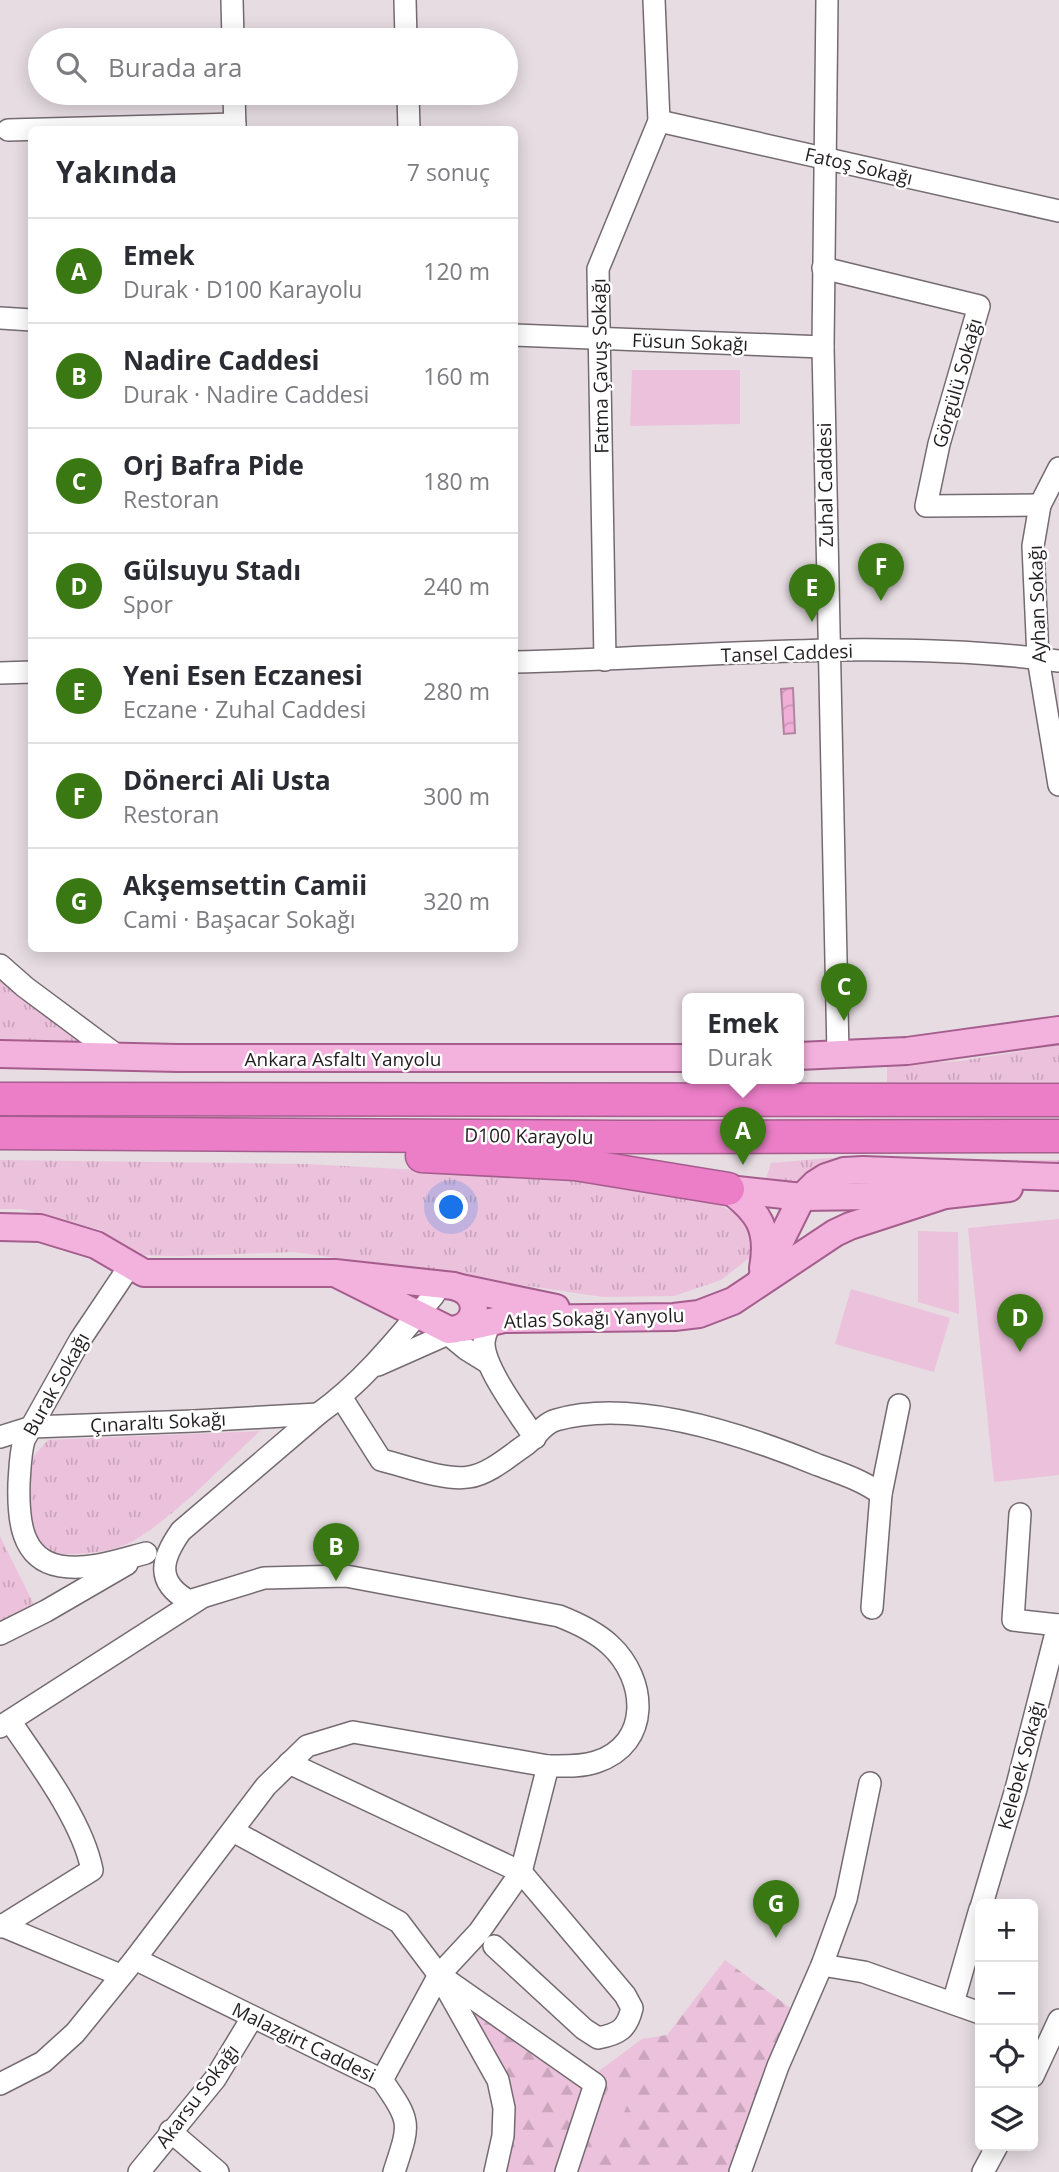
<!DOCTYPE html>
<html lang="tr">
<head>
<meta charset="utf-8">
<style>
	body { margin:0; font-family:"Open Sans",sans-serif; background:#f2f2f3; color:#2b2b33 }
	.controls { position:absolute; right:21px; bottom:21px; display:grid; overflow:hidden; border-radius:10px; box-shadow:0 4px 18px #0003 }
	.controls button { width:63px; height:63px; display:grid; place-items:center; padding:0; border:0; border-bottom:2px solid #e1e1e2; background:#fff; color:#2b2b33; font:35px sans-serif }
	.you { position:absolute; left:452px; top:1208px; width:24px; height:24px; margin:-18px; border:5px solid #fff; border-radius:50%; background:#1a73e8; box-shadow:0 0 0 10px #1a73e833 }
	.badge { display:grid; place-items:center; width:46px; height:46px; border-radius:50%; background:#397813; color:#fff; font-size:23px; font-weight:700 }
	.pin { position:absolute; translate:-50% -58px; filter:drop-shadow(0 2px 4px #0008) }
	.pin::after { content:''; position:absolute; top:37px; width:24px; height:21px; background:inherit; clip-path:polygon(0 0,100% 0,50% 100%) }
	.popup { position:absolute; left:682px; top:993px; width:122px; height:91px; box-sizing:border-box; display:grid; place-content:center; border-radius:10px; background:#fff; filter:drop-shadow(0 2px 5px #0005); font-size:23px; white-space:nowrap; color:#7c7c81 }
	.popup b { font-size:26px; color:#2b2b33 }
	.popup::after { content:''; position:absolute; left:50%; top:100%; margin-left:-14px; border:14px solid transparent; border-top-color:#fff }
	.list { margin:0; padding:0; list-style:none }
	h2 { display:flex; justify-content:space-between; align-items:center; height:91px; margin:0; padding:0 28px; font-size:30px }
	h2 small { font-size:23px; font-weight:400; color:#7c7c81 }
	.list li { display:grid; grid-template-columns:46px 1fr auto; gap:21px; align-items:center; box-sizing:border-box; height:105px; padding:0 28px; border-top:2px solid #e1e1e2 }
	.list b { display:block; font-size:26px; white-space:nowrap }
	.list p { margin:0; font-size:23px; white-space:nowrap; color:#7c7c81 }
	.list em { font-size:23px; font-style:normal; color:#7c7c81 }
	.icon { flex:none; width:38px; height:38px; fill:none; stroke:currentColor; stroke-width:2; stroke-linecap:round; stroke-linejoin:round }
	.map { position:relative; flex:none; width:1059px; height:2172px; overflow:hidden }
	.search { position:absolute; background:#fff; box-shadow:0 4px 18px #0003; left:28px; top:28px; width:490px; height:77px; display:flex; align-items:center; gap:18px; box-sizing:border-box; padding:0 24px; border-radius:38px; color:#7c7c81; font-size:26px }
	.panel { position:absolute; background:#fff; box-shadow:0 4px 18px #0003; left:28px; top:126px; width:490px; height:826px; border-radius:10px }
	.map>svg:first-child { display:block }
</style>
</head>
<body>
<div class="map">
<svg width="1059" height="2172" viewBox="0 0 1059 2172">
	<defs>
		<pattern id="grass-tufts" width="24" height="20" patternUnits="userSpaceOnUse" patternTransform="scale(1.75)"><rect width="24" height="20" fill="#ecc1dc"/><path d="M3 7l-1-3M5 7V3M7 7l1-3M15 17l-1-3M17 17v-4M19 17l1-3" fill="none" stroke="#caa5bc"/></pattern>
		<pattern id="forest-firs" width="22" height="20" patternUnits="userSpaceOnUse" patternTransform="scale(1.75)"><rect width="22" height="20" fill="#ecc1dc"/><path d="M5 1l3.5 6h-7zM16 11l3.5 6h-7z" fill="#caa5bc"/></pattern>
		<pattern id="water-waves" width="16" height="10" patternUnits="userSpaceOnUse" patternTransform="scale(1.75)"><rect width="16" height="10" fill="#efafd7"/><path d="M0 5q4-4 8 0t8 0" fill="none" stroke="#cd96b8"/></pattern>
	</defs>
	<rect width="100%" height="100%" fill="#e6dce2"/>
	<!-- grass -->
	<g fill="url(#grass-tufts)">
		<path d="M0,965L119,1057L0,1054Z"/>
		<path d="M1059,1045V1082H887V1065L960,1061Z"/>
		<path d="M828,1158L1059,1160V1165L799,1183L766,1179L771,1163Z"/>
		<path d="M0,1160L306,1164L613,1180L697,1193L738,1215L753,1232L752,1256L721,1280L674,1296L603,1297L295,1252L178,1256L130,1255L101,1230L21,1209H0Z"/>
		<path d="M260,1431C223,1465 176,1516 133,1541C111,1553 78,1555 54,1554L38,1540L28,1507L31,1459L48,1440Z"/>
		<path d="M0,1536L36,1609L0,1624Z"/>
	</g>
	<!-- forest -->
	<path fill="url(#forest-firs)" d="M725,1960L804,2018L733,2172H499L508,2107L452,1993L580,2085L642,2039L667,2035Z"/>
	<!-- pitch -->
	<g fill="#ecc1dc">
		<path d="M632,370H740V424L630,426Z"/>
		<path d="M1059,1219V1475L994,1482L968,1228Z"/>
		<path d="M918,1231L958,1232L959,1314L918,1302Z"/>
		<path d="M851,1289L950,1318L934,1372L835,1344Z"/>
		<path d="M611,2083L632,2095L612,2138L589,2127Z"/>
	</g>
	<!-- water -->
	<path fill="url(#water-waves)" stroke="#b284a0" stroke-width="2" d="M793,688L795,733L784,734L781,689Z"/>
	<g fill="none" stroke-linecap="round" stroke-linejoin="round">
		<defs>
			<g id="minor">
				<path d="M232,0L233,40"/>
				<path d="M405,0L406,40"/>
				<path d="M827,0L823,347L838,1054"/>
				<path d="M234,93L235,130"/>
				<path d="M408,93L409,130"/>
				<path d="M659,121L1059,211"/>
				<path d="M8,130L235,124"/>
				<path d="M823,268L979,306L939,444L926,506L1040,505"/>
				<path d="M0,318L32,320"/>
				<path d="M514,335L823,347"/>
				<path d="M1059,468L1040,505L1033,546L1038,658L1059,785"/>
				<path d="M605,660L598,269L659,121L654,0"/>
				<path d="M514,662C695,658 879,637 1059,661"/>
				<path d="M0,673L32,672"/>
				<path d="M0,965L25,987L119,1057"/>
				<path d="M125,1273L80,1340L24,1440C20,1455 20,1469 19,1483C18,1517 20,1559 60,1566C88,1571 119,1560 146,1553"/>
				<path d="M492,1321C488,1327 485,1334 484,1342C483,1367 520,1415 535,1438"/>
				<path d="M438,1326L466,1349L487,1362"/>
				<path d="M378,1365L457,1330"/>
				<path d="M341,1397L381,1460C406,1466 444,1481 469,1477C489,1474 508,1457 524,1446C536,1438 542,1424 556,1420C634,1397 745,1435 818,1465C840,1473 862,1480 881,1494"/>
				<path d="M0,1437L32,1427L194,1421L318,1414"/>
				<path d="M1020,1514L1013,1620L1059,1625"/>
				<path d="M872,1608L881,1494L899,1405"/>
				<path d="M0,1634L46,1611L127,1564"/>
				<path d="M0,1727L201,1598"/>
				<path d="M289,1763L521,1872L625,1995L632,2008C627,2029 619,2034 598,2038L584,2029L494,1946"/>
				<path d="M233,1831L399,1922L439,1975L498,2080L504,2108L503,2136L495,2172"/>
				<path d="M982,1904L1016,1789L1058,1625"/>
				<path d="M0,1925L120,1975"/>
				<path d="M0,1927L92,1870C83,1822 38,1762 10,1721"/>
				<path d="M135,1959L382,2080C412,2123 410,2123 394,2172"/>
				<path d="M822,1965L864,1972L980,2013"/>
				<path d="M444,1978L595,2084L566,2172"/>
				<path d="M953,2003L980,1909"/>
				<path d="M1033,2076L1059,2020"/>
				<path d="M382,2080L439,1975L479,1932L521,1872L548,1766"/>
				<path d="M0,2084L43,2062L75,2033L135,1959L266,1786L307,1746L353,1732L548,1766C564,1766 581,1767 596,1762C652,1744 647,1679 610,1645C596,1632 577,1623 559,1616L346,1576L264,1578L189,1601C155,1582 161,1559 181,1531L318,1414C364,1381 398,1338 434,1295"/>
				<path d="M170,2131L218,2172"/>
				<path d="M139,2172L215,2079L252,2018"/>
				<path d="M740,2172L778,2066L822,1965L846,1899L870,1783"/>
				<path d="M983,2172L997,2146"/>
			</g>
			<g id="major">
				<path d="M0,1054L178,1058H687"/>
				<path d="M799,1056L907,1051L1059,1030"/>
				<path d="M728,1189L802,1197L945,1195L1009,1188"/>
				<path d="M728,1189C759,1212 770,1229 763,1268"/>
				<path d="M0,1227L40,1228L96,1245L144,1273H335L454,1286C483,1294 479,1329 449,1330L335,1273"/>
				<path d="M760,1282L802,1197L815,1184L826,1177L844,1171L863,1170L1059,1177"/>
				<path d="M456,1287L556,1308"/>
				<path d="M463,1328L504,1319L674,1317L699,1314L733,1301L835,1233L850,1226L945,1195"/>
			</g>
			<g id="highway">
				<path d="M0,1099L1059,1100"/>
				<path d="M0,1133L621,1137L1059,1136"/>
				<path d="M422,1156L575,1164L728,1189"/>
			</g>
		</defs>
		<!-- minor casing -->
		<use href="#minor" stroke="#746b70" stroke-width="24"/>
		<!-- major casing -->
		<use href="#major" stroke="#a55d8d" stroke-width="30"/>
		<!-- highway casing -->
		<use href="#highway" stroke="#a55d8d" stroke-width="35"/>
		<!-- minor -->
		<use href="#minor" stroke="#fff" stroke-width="21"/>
		<!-- major -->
		<use href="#major" stroke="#f3b2dd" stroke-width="26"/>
		<!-- highway -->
		<use href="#highway" stroke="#eb7ec7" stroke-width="32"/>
	</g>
	<g text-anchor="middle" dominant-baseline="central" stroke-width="5" stroke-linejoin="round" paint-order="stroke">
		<!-- street labels -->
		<g font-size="19" fill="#231f21" stroke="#fff">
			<text transform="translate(859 166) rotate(13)">Fatoş Sokağı</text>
			<text transform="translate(690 342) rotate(2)">Füsun Sokağı</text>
			<text transform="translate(600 366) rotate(-91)">Fatma Çavuş Sokağı</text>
			<text transform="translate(957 383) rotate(-74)">Görgülü Sokağı</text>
			<text transform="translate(825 485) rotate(-91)">Zuhal Caddesi</text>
			<text transform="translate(1037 604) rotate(-92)">Ayhan Sokağı</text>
			<text transform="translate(787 653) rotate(-2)">Tansel Caddesi</text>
			<text x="343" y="1059">Ankara Asfaltı Yanyolu</text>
			<text transform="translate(529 1136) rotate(1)">D100 Karayolu</text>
			<text transform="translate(594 1318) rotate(-2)">Atlas Sokağı Yanyolu</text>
			<text transform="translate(56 1384) rotate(-61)">Burak Sokağı</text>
			<text transform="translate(158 1422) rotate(-3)">Çınaraltı Sokağı</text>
			<text transform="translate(1021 1765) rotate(-75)">Kelebek Sokağı</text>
			<text transform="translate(304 2042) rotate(26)">Malazgirt Caddesi</text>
			<text transform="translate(197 2096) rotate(-53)">Akarsu Sokağı</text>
		</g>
	</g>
</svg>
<div class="controls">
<button>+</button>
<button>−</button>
<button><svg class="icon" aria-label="locate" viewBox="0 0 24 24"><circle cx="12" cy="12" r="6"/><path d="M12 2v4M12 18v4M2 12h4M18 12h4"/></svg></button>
<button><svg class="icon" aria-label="layers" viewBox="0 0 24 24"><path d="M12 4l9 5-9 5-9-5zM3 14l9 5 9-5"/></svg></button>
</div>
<div class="you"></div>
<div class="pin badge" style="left:743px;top:1165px">A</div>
<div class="popup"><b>Emek</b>Durak</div>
<div class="pin badge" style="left:336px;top:1581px">B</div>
<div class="pin badge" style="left:844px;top:1021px">C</div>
<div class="pin badge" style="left:1020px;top:1352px">D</div>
<div class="pin badge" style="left:812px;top:622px">E</div>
<div class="pin badge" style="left:881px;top:601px">F</div>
<div class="pin badge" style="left:776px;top:1938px">G</div>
<div class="search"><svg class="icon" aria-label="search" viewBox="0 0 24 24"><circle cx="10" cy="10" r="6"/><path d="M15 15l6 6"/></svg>Burada ara</div>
<section class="panel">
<h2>Yakında<small>7 sonuç</small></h2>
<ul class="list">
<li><span class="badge">A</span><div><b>Emek</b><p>Durak · D100 Karayolu</p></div><em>120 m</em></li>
<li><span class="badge">B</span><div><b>Nadire Caddesi</b><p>Durak · Nadire Caddesi</p></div><em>160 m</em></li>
<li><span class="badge">C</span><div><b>Orj Bafra Pide</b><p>Restoran</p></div><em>180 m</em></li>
<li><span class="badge">D</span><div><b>Gülsuyu Stadı</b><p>Spor</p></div><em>240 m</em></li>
<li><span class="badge">E</span><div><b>Yeni Esen Eczanesi</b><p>Eczane · Zuhal Caddesi</p></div><em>280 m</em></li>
<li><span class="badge">F</span><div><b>Dönerci Ali Usta</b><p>Restoran</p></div><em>300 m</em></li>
<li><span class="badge">G</span><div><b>Akşemsettin Camii</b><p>Cami · Başacar Sokağı</p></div><em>320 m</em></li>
</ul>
</section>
</div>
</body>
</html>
